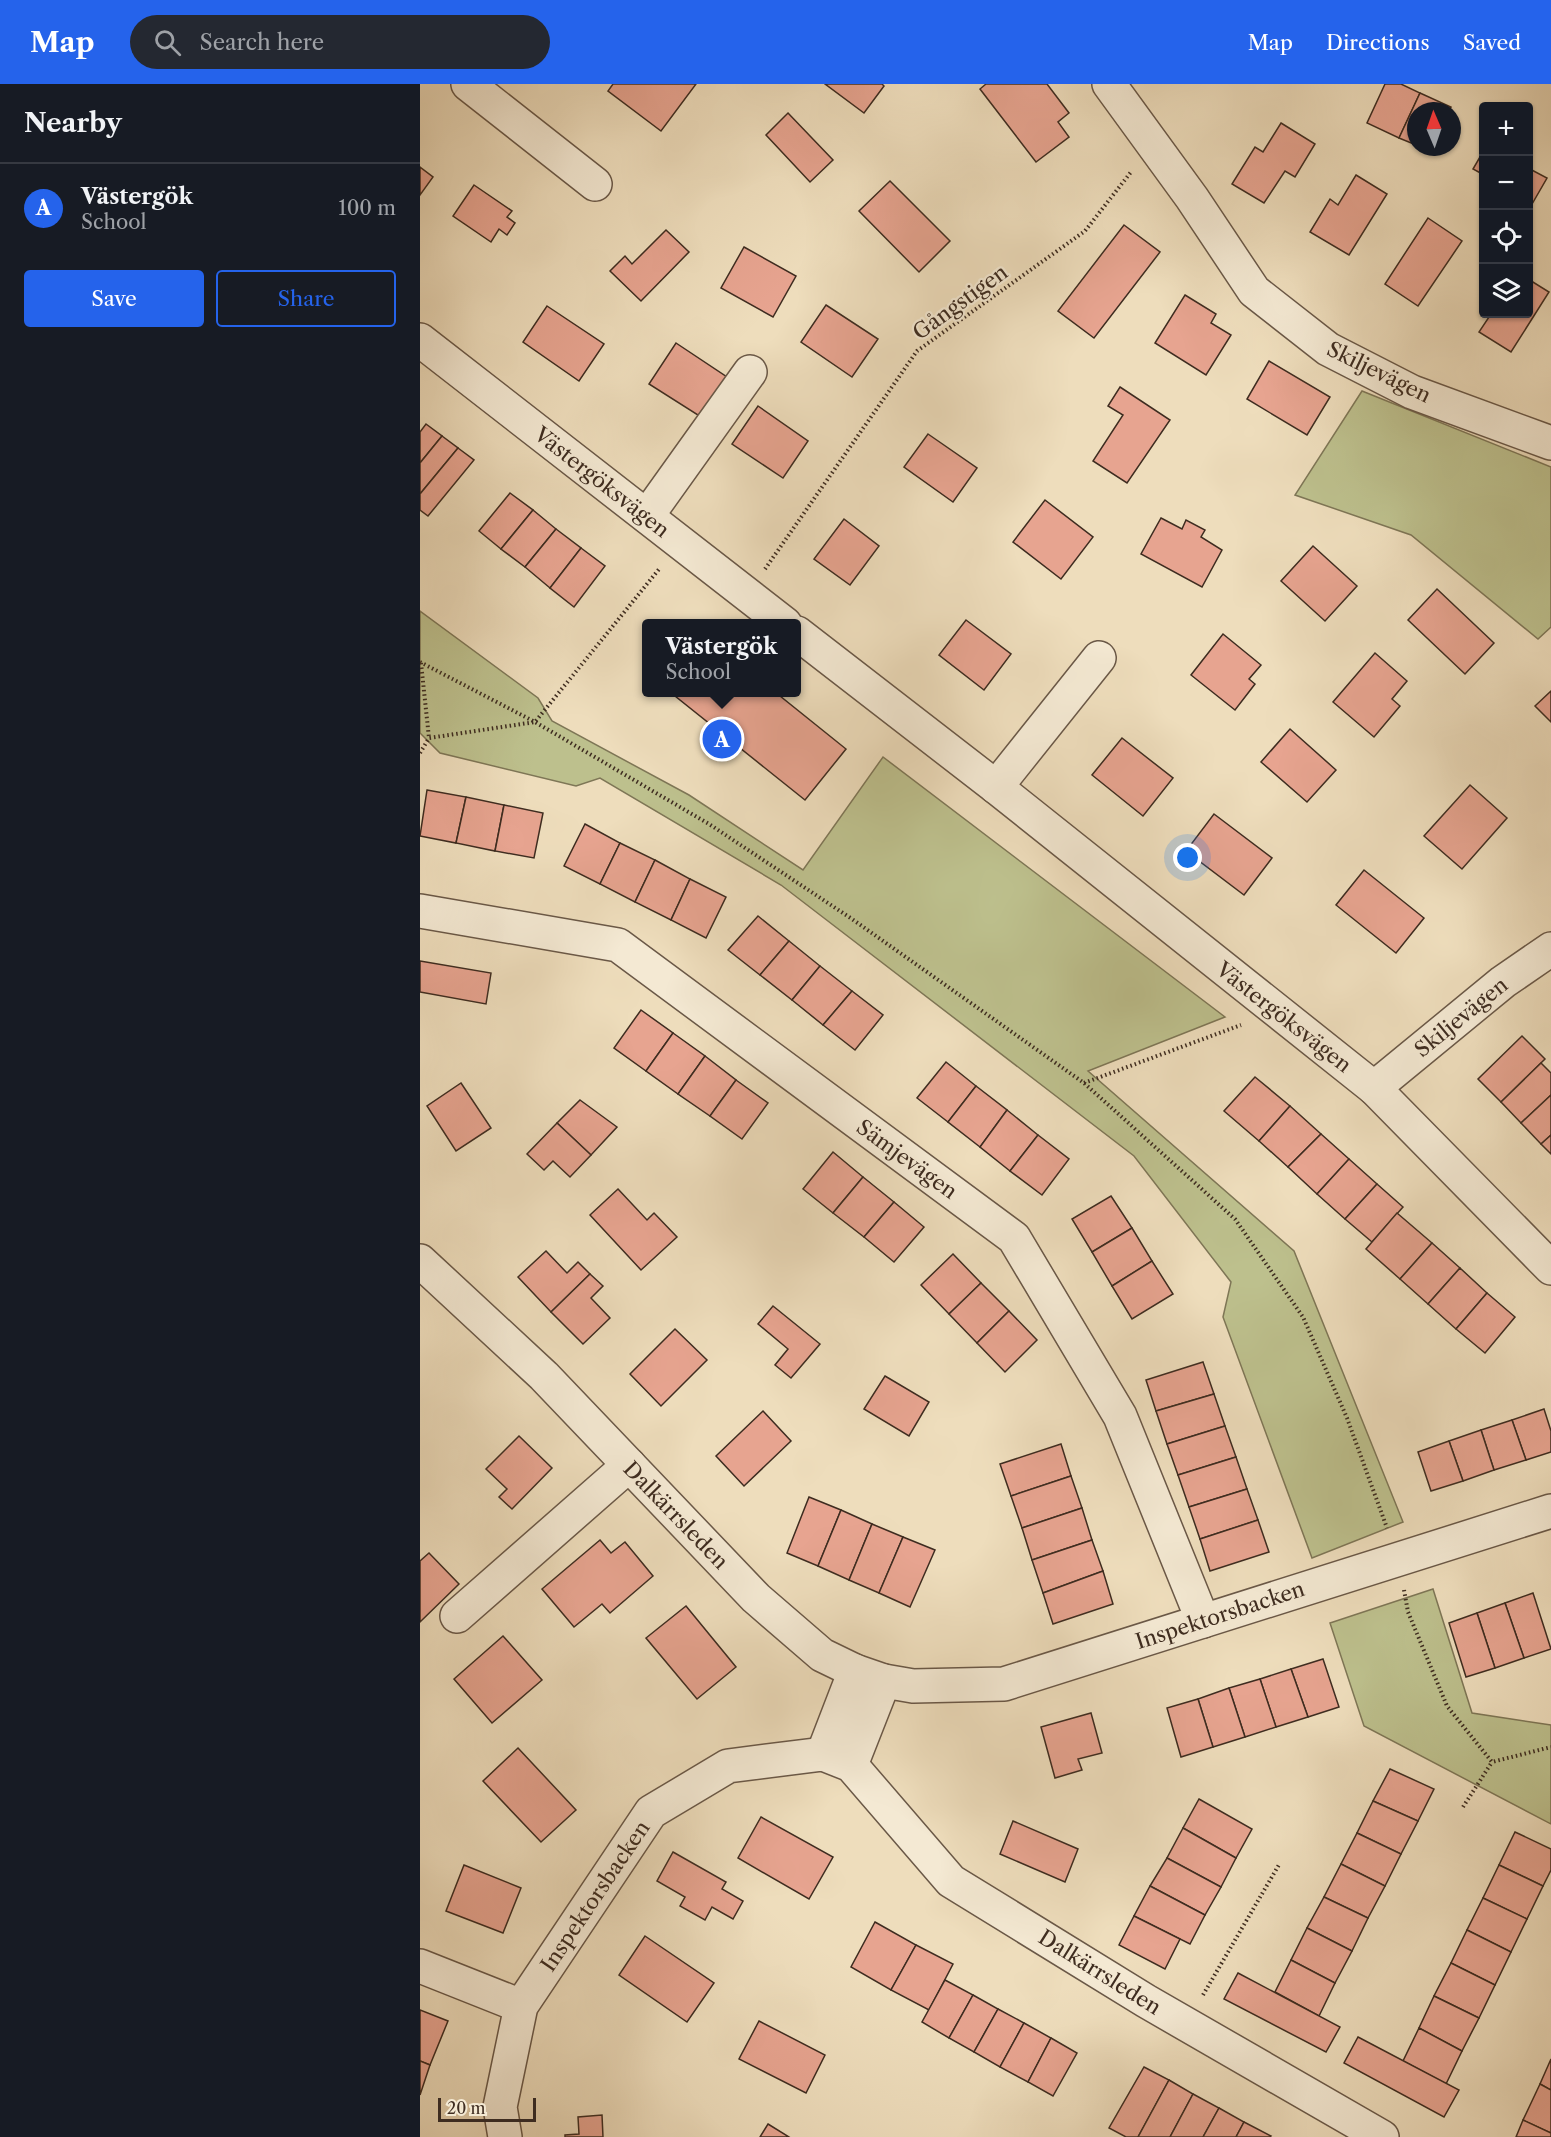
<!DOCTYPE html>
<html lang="en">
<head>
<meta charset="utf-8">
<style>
	body { margin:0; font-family:"Libre Caslon Text",serif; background:#242831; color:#f1f3f6 }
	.controls { position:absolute; right:18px; top:18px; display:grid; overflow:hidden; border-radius:6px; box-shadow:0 2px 4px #0004 }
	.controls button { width:54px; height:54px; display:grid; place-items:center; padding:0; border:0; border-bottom:2px solid #363941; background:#171b24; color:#f1f3f6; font:30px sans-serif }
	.compass { position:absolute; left:987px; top:18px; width:54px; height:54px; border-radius:50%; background:#171b24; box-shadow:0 2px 4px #0004; rotate:358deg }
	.scale { position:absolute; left:18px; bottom:15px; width:98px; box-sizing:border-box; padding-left:6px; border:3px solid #3e2c20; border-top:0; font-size:16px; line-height:21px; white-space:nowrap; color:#3e2c20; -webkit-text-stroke:4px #f4e9d3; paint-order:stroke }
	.you { position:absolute; left:768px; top:774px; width:21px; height:21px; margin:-15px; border:4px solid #fff; border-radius:50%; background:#1a73e8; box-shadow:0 0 0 9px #1a73e833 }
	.badge { display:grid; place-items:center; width:39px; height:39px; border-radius:50%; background:#2563eb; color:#fff; font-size:20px; font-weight:700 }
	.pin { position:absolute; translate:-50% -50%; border:3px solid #fff; box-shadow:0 2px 6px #0006 }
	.popup { position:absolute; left:222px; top:535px; width:159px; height:78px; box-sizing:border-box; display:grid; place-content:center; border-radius:6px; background:#171b24; filter:drop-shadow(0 2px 4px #0005); font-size:20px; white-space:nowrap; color:#9ea1a6 }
	.popup b { font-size:22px; color:#f1f3f6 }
	.popup::after { content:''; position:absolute; left:50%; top:100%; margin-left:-12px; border:12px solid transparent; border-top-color:#171b24 }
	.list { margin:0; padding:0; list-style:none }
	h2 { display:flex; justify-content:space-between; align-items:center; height:78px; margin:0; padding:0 24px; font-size:26px }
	h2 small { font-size:20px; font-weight:400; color:#9ea1a6 }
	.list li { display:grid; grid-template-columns:39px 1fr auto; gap:18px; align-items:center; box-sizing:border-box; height:90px; padding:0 24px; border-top:2px solid #363941 }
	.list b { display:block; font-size:22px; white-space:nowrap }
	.list p { margin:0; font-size:20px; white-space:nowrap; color:#9ea1a6 }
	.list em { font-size:20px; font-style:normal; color:#9ea1a6 }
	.actions { display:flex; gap:12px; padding:18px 24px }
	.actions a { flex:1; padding:14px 0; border:2px solid #2563eb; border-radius:6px; text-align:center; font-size:21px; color:#2563eb }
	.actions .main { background:#2563eb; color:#fff }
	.icon { flex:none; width:33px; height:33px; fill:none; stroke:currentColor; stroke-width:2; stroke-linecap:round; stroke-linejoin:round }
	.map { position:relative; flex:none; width:1131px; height:2053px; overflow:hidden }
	header { display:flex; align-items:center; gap:36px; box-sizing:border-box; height:84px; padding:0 30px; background:#2563eb; color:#fff }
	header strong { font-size:28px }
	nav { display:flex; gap:33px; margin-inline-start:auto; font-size:21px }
	.search { width:420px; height:54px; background:#242831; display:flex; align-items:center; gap:15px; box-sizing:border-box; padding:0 21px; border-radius:33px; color:#9ea1a6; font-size:22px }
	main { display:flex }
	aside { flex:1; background:#171b24 }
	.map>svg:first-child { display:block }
</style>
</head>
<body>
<header>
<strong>Map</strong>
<div class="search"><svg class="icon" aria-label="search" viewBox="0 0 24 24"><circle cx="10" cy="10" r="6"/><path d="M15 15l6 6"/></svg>Search here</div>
<nav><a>Map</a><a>Directions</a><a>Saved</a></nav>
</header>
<main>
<aside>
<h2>Nearby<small></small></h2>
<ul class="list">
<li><span class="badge">A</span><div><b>Västergök</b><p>School</p></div><em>100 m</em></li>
</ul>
<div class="actions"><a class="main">Save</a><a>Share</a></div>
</aside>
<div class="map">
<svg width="1131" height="2053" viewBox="0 0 1131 2053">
	<rect width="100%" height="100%" fill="#eeddbc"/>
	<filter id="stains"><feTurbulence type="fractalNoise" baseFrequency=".00333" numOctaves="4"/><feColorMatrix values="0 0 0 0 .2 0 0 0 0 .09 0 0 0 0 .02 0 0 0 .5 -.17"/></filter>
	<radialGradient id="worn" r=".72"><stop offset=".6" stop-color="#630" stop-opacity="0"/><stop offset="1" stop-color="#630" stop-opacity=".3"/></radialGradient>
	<!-- green -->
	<g fill="#bdc08d" stroke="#7e7656" stroke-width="1.5">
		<path d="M942,307L1131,383V543L1118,555L991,451L875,411Z"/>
		<path d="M0,527L118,614L132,637L269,711L383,786L463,673L805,933L668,987L874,1167L983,1438L892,1474L803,1233L811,1198L714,1072L361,801L180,694L156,702L20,669L0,649Z"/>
		<path d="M1013,1505L1052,1629L1131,1641V1740L944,1642L910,1539Z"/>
	</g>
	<!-- building -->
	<g fill="#e7a490" stroke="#3e2c20" stroke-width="1.5">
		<path d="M193,0H276L241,47L188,7Z"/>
		<path d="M405,0H462L464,2L444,29Z"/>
		<path d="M566,0H627L649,29L638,38L649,53L616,78L560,5Z"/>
		<path d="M965,0H981L1000,9L979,54L947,39Z"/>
		<path d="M1000,9L1031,23L1029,27H996V61L979,54Z"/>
		<path d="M368,29L413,76L390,98L346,51Z"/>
		<path d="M861,39L895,60L875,93L865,87L844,119L812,100L835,63L843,68Z"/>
		<path d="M1064,66V91L1053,85Z"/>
		<path d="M0,83L13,93L0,111Z"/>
		<path d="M1108,84L1127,94L1108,127Z"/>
		<path d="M936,91L967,110L929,171L890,148L910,115L918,121Z"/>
		<path d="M470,97L530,157L499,188L439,127Z"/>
		<path d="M54,101L92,127L87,133L95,139L87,151L79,145L71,158L33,132Z"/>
		<path d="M1008,134L1042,157L998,222L965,200Z"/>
		<path d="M704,141L740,168L674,254L638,227Z"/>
		<path d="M246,146L269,168L221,217L190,187L205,172L212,180Z"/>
		<path d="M324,163L376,192L353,233L301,204Z"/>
		<path d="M1108,195L1129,208L1091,268L1059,248L1071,230H1108Z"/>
		<path d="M765,211L796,230L791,239L811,251L786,291L735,259Z"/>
		<path d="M406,221L458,255L432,293L381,258Z"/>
		<path d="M127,222L184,260L159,297L103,258Z"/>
		<path d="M256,259L307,293L281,333L229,300Z"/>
		<path d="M849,277L910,313L887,351L827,315Z"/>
		<path d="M700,303L750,336L707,399L673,377L703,331L688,322Z"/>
		<path d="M338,322L388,357L363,394L312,360Z"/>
		<path d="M6,340L22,352L0,379V348Z"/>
		<path d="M508,350L557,384L533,418L484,383Z"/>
		<path d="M22,352L38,364L0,410V379Z"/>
		<path d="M38,364L54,376L8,432L0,426V410Z"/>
		<path d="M90,409L113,426L81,465L59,447Z"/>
		<path d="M625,416L673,453L641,495L593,458Z"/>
		<path d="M113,426L136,445L105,483L81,465Z"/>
		<path d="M741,434L762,445L766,436L785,446L781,453L802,466L782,503L721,470Z"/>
		<path d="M424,435L459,462L430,501L394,475Z"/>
		<path d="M136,445L161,464L130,504L105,483Z"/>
		<path d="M893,462L937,502L905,537L861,497Z"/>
		<path d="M161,464L185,482L154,523L130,504Z"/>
		<path d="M1017,505L1074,559L1045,590L988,536Z"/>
		<path d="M546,536L591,570L564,606L519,571Z"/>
		<path d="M803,550L841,581L829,595L835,600L815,626L771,591Z"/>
		<path d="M955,569L987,597L972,615L980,622L954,653L913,618Z"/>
		<path d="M1131,607V638L1115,622Z"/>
		<path d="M250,608H355L426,665L385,716Z"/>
		<path d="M870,645L916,686L887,718L841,678Z"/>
		<path d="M702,654L753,694L723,732L672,691Z"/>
		<path d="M1050,701L1087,734L1042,785L1004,752Z"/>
		<path d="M7,706L46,713L36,759L0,752Z"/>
		<path d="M46,713L84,721L75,767L36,759Z"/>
		<path d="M84,721L123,729L114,774L75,767Z"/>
		<path d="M794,730L852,774L824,811L766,767Z"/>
		<path d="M165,740L200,759L180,800L144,782Z"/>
		<path d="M200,759L235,776L215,818L180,800Z"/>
		<path d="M235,776L270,795L251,836L215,818Z"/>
		<path d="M944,786L1004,834L976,869L916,821Z"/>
		<path d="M270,795L306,813L286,854L251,836Z"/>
		<path d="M338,832L369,857L340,891L308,866Z"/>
		<path d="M369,857L400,882L372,916L340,891Z"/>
		<path d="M0,877L71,889L66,920L0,908Z"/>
		<path d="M400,882L432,907L403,941L372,916Z"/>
		<path d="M432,907L463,931L435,966L403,941Z"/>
		<path d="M221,926L253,949L226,987L194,964Z"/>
		<path d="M253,949L285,972L258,1010L226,987Z"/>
		<path d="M1102,952L1125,975L1081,1018L1058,995Z"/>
		<path d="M285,972L316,996L290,1032L258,1010Z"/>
		<path d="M526,978L556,1002L528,1038L497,1014Z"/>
		<path d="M1121,979L1131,989V1011L1101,1039L1081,1018Z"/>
		<path d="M835,993L870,1022L839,1057L804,1027Z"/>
		<path d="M316,996L348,1019L322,1055L290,1032Z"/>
		<path d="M41,999L71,1044L36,1067L7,1022Z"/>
		<path d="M556,1002L587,1026L560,1063L528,1038Z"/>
		<path d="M1131,1011V1051L1121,1060L1101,1039Z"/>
		<path d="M160,1016L197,1043L171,1071L137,1039Z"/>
		<path d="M870,1022L901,1050L868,1083L839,1057Z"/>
		<path d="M587,1026L618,1051L590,1087L560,1063Z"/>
		<path d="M137,1039L171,1071L150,1093L133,1077L124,1086L107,1070Z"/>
		<path d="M901,1050L929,1075L897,1110L868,1083Z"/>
		<path d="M618,1051L649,1075L622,1111L590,1087Z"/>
		<path d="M1131,1051V1070L1121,1060Z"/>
		<path d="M413,1068L443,1093L413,1129L383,1105Z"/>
		<path d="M929,1075L957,1100L925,1135L897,1110Z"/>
		<path d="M443,1093L474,1118L444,1153L413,1129Z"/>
		<path d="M957,1100L983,1123L952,1158L925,1135Z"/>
		<path d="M198,1105L227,1136L234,1129L257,1153L221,1186L170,1131Z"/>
		<path d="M691,1112L712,1144L672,1168L652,1135Z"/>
		<path d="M474,1118L504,1143L474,1178L444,1153Z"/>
		<path d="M977,1129L1012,1159L980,1195L946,1165Z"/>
		<path d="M712,1144L732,1177L692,1202L672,1168Z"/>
		<path d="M1012,1159L1040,1184L1008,1220L980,1195Z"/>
		<path d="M126,1167L147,1189L158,1178L170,1190L131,1228L98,1193Z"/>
		<path d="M533,1170L561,1199L529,1230L501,1201Z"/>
		<path d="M732,1177L753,1210L712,1235L692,1202Z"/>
		<path d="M1040,1184L1067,1209L1036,1245L1008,1220Z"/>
		<path d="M170,1190L183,1202L171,1214L190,1234L163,1260L131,1228Z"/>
		<path d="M561,1199L589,1227L557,1259L529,1230Z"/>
		<path d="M1067,1209L1095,1233L1065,1269L1036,1245Z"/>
		<path d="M353,1222L400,1260L371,1294L355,1281L368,1265L338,1240Z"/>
		<path d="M589,1227L617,1256L585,1288L557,1259Z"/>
		<path d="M255,1245L287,1276L241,1322L210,1290Z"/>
		<path d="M783,1278L794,1310L736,1327L726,1296Z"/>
		<path d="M465,1292L509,1318L489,1352L444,1325Z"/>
		<path d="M794,1310L805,1342L747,1360L736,1327Z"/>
		<path d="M1124,1325L1131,1347V1368L1106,1376L1092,1336Z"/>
		<path d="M343,1327L371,1357L324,1402L296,1372Z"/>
		<path d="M1092,1336L1106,1376L1074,1386L1061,1346Z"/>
		<path d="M805,1342L816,1373L758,1391L747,1360Z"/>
		<path d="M1061,1346L1074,1386L1043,1397L1029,1357Z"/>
		<path d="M99,1352L132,1384L92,1425L79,1413L87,1405L66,1385Z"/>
		<path d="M1029,1357L1043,1397L1011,1407L998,1368Z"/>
		<path d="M641,1360L651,1392L591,1412L580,1380Z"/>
		<path d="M816,1373L827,1405L769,1423L758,1391Z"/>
		<path d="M651,1392L662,1424L602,1444L591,1412Z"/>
		<path d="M827,1405L838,1436L780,1455L769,1423Z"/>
		<path d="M389,1413L421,1426L398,1482L367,1469Z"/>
		<path d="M662,1424L672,1456L612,1476L602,1444Z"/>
		<path d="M421,1426L452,1440L429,1496L398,1482Z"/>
		<path d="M838,1436L849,1468L790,1487L780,1455Z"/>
		<path d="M452,1440L483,1453L459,1509L429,1496Z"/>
		<path d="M483,1453L515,1466L490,1523L459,1509Z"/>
		<path d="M180,1456L191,1469L205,1458L233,1492L190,1529L182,1520L154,1543L122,1505Z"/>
		<path d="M672,1456L683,1487L623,1509L612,1476Z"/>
		<path d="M9,1469L39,1500L0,1538V1477Z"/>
		<path d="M683,1487L693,1520L633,1540L623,1509Z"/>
		<path d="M1113,1509L1131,1565L1104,1574L1085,1519Z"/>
		<path d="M1085,1519L1104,1574L1075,1584L1057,1529Z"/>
		<path d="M266,1522L316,1583L277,1615L226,1554Z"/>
		<path d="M1057,1529L1075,1584L1046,1593L1029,1539Z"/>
		<path d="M83,1552L122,1596L72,1639L34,1595Z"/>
		<path d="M903,1575L919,1623L888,1633L871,1585Z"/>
		<path d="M871,1585L888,1633L856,1643L840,1595Z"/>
		<path d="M840,1595L856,1643L825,1653L809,1604Z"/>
		<path d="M809,1604L825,1653L793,1663L778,1615Z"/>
		<path d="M778,1615L793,1663L761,1673L747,1624Z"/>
		<path d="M671,1629L682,1669L658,1675L662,1686L635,1694L621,1643Z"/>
		<path d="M98,1664L156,1726L121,1758L63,1697Z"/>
		<path d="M970,1685L1014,1705L998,1737L953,1717Z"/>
		<path d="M779,1715L832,1745L816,1774L763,1744Z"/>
		<path d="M953,1717L998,1737L981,1770L937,1749Z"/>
		<path d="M341,1733L413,1773L389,1815L318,1774Z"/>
		<path d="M593,1737L658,1765L645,1798L580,1770Z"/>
		<path d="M763,1744L816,1774L801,1803L747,1774Z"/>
		<path d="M1095,1748L1131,1765V1786L1123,1802L1079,1781Z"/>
		<path d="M937,1749L981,1770L965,1802L921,1780Z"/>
		<path d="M253,1768L306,1798L302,1805L323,1817L313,1835L292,1823L285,1836L260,1822L265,1813L237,1797Z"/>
		<path d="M747,1774L801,1803L785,1831L730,1802Z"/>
		<path d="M921,1780L965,1802L948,1834L904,1813Z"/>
		<path d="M44,1781L101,1804L83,1849L26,1827Z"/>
		<path d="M1079,1781L1123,1802L1107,1835L1063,1814Z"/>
		<path d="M730,1802L785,1831L770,1860L714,1832Z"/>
		<path d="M904,1813L948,1834L932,1867L887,1844Z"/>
		<path d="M1063,1814L1107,1835L1091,1868L1047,1846Z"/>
		<path d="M714,1832L760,1855L745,1885L699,1861Z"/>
		<path d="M455,1838L496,1861L471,1906L431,1883Z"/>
		<path d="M887,1844L932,1867L915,1899L871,1876Z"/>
		<path d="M1047,1846L1091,1868L1075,1901L1031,1879Z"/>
		<path d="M225,1852L294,1899L267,1938L199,1891Z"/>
		<path d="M496,1861L533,1880L509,1926L471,1906Z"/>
		<path d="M871,1876L915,1899L899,1932L855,1908Z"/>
		<path d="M1031,1879L1075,1901L1059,1934L1014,1912Z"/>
		<path d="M818,1889L920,1943L906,1968L804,1915Z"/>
		<path d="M525,1896L553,1911L529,1954L502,1938Z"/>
		<path d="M553,1911L578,1925L554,1968L529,1954Z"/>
		<path d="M1014,1912L1059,1934L1042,1967L999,1944Z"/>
		<path d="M578,1925L604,1939L580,1983L554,1968Z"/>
		<path d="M0,1926L28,1937L10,1981L0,1977Z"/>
		<path d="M339,1937L405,1971L386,2009L319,1975Z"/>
		<path d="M604,1939L631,1954L608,1998L580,1983Z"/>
		<path d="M999,1944L1042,1967L1026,2000L983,1977Z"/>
		<path d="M938,1953L1039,2006L1024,2033L924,1979Z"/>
		<path d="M631,1954L657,1969L633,2012L608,1998Z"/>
		<path d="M1131,1975V2006L1120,2000Z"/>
		<path d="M0,1977L10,1981L0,2011Z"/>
		<path d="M724,1983L749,1996L718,2053H706L689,2044Z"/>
		<path d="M749,1996L773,2010L750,2053H718Z"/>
		<path d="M1120,2000L1131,2006V2049L1103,2036Z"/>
		<path d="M773,2010L799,2024L783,2053H750Z"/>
		<path d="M799,2024L824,2038L816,2053H783Z"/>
		<path d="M182,2031L183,2053H145V2051L159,2050L158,2033Z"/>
		<path d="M1103,2036L1131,2049V2053H1096Z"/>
		<path d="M824,2038L851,2052L850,2053H816Z"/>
		<path d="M348,2040L369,2053H340Z"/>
	</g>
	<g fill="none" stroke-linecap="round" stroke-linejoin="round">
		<defs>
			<g id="minor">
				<path d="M48,0L175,100"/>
				<path d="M689,0L772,114L834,207L908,265L992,308L1131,359"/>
				<path d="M0,256L365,540"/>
				<path d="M227,432L330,288"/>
				<path d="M377,549L576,703L954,1004L1131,1184"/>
				<path d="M576,703L679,574"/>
				<path d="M0,827L198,861L594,1154L700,1332L783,1537"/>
				<path d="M954,1004L1083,898L1131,865"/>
				<path d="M0,1177L124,1292L336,1514L402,1571L435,1587L464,1597L493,1602L584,1600L1131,1427"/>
				<path d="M37,1532L209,1381"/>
				<path d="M403,1670L435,1587"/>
				<path d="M431,1681L464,1597"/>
				<path d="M0,1882L101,1922"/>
				<path d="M85,2053L80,2023L101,1922L231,1728L308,1682L403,1670L431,1681L531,1797L726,1917L962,2053"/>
			</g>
		</defs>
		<!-- minor casing -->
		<use href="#minor" stroke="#6a5847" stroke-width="36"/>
		<!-- path -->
		<g stroke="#3e2c20" stroke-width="4" stroke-dasharray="1.5 3" stroke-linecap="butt">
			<path d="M345,485L497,267L665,147L711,88"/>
			<path d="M0,578L115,638L289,740L432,835L664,999L815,1135L883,1233L927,1334L967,1444"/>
			<path d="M1,579L9,654"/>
			<path d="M0,669L9,654L115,638L240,484"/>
			<path d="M664,999L821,941"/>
			<path d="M984,1506L988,1528L1027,1622L1072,1678L1131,1663"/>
			<path d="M1043,1723L1072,1678"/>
			<path d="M783,1911L860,1779"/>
		</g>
		<!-- minor -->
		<use href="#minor" stroke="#f4e9d3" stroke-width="33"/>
	</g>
	<g text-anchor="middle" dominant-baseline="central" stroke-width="4.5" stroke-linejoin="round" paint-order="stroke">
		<!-- street labels -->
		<g font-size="21" fill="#3e2c20" stroke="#f4e9d3">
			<text transform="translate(540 218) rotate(-36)">Gångstigen</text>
			<text transform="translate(959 288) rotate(26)">Skiljevägen</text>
			<text transform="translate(182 398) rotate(38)">Västergöksvägen</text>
			<text transform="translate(864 933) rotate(38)">Västergöksvägen</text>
			<text transform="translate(1041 933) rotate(-39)">Skiljevägen</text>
			<text transform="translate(487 1075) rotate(36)">Sämjevägen</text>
			<text transform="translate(256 1431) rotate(46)">Dalkärrsleden</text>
			<text transform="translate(800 1531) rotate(-18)">Inspektorsbacken</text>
			<text transform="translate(175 1812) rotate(-56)">Inspektorsbacken</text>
			<text transform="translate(680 1888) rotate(32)">Dalkärrsleden</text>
		</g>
	</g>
	<rect width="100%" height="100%" filter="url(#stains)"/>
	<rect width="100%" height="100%" fill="url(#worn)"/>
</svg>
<div class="controls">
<button>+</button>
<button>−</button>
<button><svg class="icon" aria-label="locate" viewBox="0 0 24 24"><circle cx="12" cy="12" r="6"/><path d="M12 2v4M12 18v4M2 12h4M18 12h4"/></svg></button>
<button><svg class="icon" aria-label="layers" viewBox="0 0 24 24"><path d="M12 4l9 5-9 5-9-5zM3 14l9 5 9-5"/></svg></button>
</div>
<svg class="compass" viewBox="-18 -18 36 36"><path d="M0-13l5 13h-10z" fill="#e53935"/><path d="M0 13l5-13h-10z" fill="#9ea1a6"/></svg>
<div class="scale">20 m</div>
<div class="you"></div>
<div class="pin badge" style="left:302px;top:655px">A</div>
<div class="popup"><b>Västergök</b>School</div>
</div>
</main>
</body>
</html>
